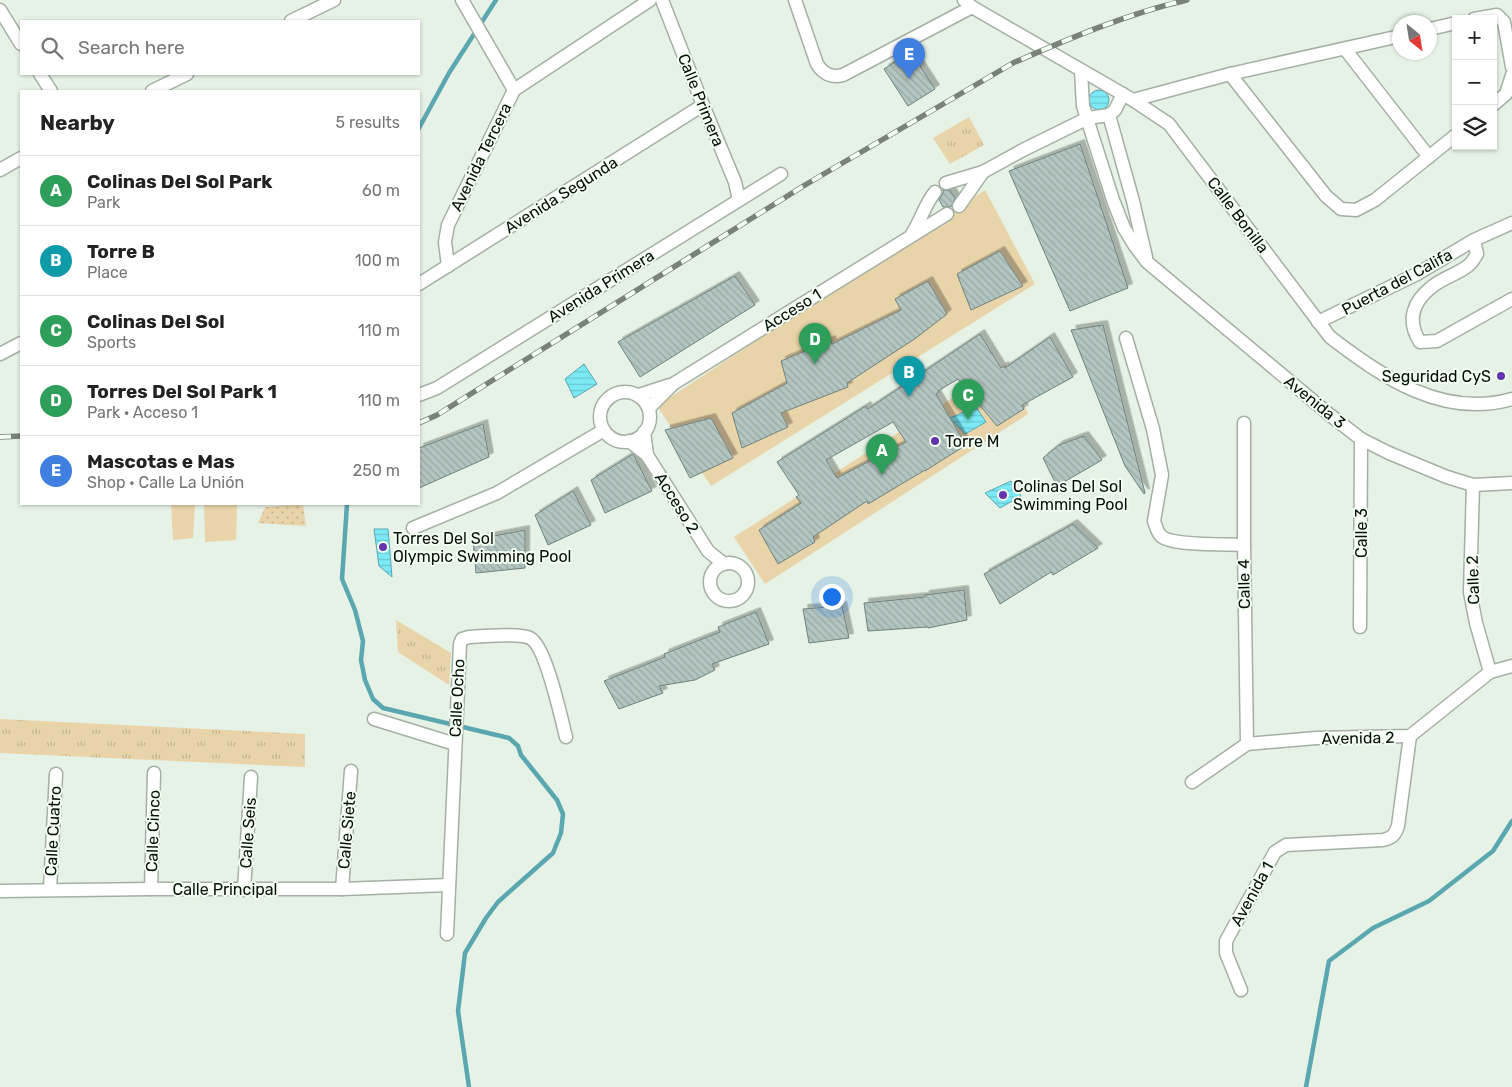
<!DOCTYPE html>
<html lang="en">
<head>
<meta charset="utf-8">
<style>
	body { margin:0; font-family:Rubik,sans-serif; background:#f2f2f2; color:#222 }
	.controls { position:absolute; right:15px; top:15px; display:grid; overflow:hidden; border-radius:0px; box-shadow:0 1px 4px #0004 }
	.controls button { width:45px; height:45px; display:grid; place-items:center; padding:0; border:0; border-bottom:1px solid #e0e0e0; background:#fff; color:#222; font:25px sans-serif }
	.compass { position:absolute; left:1392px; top:15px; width:45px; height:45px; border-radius:50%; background:#fff; box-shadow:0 1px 4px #0004; rotate:150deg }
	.you { position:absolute; left:831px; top:596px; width:18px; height:18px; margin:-12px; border:4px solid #fff; border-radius:50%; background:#1a73e8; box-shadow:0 0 0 8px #1a73e833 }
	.badge { display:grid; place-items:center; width:32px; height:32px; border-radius:50%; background:#6334ac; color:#fff; font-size:16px; font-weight:700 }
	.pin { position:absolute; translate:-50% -41px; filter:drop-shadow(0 1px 2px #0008) }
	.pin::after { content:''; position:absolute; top:26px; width:18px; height:15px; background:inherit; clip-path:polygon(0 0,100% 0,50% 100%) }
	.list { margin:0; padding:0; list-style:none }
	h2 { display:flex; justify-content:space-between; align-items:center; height:65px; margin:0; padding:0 20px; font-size:21px }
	h2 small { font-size:16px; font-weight:400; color:#767676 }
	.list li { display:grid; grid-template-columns:32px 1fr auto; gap:15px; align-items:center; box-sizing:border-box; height:70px; padding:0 20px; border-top:1px solid #e0e0e0 }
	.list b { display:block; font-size:19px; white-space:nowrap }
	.list p { margin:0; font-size:16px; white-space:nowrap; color:#767676 }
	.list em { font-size:16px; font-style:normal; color:#767676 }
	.icon { flex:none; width:28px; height:28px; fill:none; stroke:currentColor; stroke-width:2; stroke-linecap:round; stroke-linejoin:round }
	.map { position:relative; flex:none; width:1512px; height:1087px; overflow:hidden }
	.search { position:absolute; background:#fff; box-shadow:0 1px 4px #0004; left:20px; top:20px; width:400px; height:55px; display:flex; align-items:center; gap:12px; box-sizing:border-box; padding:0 18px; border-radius:0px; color:#767676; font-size:19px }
	.panel { position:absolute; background:#fff; box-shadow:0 1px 4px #0004; left:20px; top:90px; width:400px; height:415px; border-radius:0px }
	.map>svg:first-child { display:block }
</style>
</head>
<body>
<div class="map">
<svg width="1512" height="1087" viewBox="0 0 1512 1087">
	<defs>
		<pattern id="park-tufts" width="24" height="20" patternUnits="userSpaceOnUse" patternTransform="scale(1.25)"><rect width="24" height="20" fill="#e9d4a9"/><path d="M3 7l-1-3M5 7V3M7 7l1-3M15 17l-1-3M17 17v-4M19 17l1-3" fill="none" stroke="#c6b590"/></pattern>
		<pattern id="garden-dots" width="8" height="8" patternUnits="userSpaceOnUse" patternTransform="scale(1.25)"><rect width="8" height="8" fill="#e9d4a9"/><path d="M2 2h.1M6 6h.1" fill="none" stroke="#c6b590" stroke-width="1.8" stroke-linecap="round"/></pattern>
		<pattern id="water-rules" width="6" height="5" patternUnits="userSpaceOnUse" patternTransform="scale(1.25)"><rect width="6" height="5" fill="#7ce9f7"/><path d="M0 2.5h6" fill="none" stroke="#6ac7d2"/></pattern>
		<pattern id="building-back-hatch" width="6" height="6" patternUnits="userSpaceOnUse" patternTransform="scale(1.25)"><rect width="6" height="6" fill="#b3c5c0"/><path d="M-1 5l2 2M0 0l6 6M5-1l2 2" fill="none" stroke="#99a8a4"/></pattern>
		<filter id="shadow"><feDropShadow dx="4.5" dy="-4.5" stdDeviation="0" flood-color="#0004"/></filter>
	</defs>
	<rect width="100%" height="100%" fill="#e5f2e5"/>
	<!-- grass -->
	<g fill="#e9d4a9">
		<path d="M985,190L1035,284L711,486L657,406Z"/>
		<path d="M1006,364L1028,414L765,584L734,537Z"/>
		<path d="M171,504H195L193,538L173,540Z"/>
		<path d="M204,504H237L236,540L205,542Z"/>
	</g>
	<!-- park -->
	<g fill="url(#park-tufts)">
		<path d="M969,117L984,145L950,164L933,138Z"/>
		<path d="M396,620L451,653L449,685L398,652Z"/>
		<path d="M0,719L305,734V767L0,753Z"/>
	</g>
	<!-- garden -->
	<path fill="url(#garden-dots)" d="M303,504L306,526L258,523L265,507Z"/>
	<!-- water -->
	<g fill="url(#water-rules)" stroke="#5aa7b0">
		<circle cx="1099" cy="100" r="10"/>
		<path d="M584,364L597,384L574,398L565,379Z"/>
		<path d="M976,407L986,422L965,434L950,418Z"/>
		<path d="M1011,481L1021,496L1000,508L985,493Z"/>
		<path d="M374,529H388L392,577L379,566Z"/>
	</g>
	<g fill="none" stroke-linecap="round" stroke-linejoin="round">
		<!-- stream -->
		<g stroke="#5aa7b0" stroke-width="4.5">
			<path d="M419,128L449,73L496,0"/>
			<path d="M347,504L342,579L355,610L363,641L361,660L365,680L373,699L383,708L509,738L518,746L521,755L557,800L563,814L561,833L553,853L498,902L486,918L465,953L458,1011L469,1087"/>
			<path d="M1306,1087L1329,961L1373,928L1429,901L1493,851L1512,821"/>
		</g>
	</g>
	<!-- building -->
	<g fill="url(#building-back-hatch)" stroke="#70827d" fill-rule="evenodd" filter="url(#shadow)">
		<path d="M911,52L935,89L908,106L884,69Z"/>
		<path d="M1080,144L1128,288L1070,311L1009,171Z"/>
		<path d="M943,190H950L955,198L951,207H943L939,200L943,193Z"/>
		<path d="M1000,251L1023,286L971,310L957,274Z"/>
		<path d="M735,276L755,305L640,377L618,342Z"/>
		<path d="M928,281L947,314L916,338L847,383L848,387L781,413L788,427L742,448L732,413L787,383L781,361L831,340L832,344L901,310L895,299Z"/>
		<path d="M1103,325L1145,493L1144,494L1125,466L1071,330Z"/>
		<path d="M980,334L1001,368L1004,366L1005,368L1050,337L1073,377L1022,405L1024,409L997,426L958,379L938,391L939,392L936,394L966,445L925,471V470L868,504L867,501L813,537L815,542L778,564L759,530L801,503L796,497L799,495L777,462L866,406L868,409ZM893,422L906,442L837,478L826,460Z"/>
		<path d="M711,418L733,458L690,478L665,430Z"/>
		<path d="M483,424L489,457L419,488V448Z"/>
		<path d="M1084,436L1102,460L1057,486L1043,458L1059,445Z"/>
		<path d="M633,454L652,491L605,513L591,480Z"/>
		<path d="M573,491L591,525L548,545L535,515Z"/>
		<path d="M1073,524L1098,548L1053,575L1051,572L1000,604L984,574Z"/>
		<path d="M525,530V568L476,573L473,540Z"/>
		<path d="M964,590L967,620L928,628V627L868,631L864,603L925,597V595Z"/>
		<path d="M842,606L849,638L809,643L803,609Z"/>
		<path d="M756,612L769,644L712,664L715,670L695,680L659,686L663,693L619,709L604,681L665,657L664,654L720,632L718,627Z"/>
	</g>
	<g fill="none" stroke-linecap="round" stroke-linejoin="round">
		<defs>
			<g id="minor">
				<path d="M462,0L514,90"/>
				<path d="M662,0L703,105L735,182L739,200"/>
				<path d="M795,0L817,64C823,74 832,78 843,75L972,7"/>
				<path d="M964,0L972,7L1133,100L1169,124L1330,337C1382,377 1443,419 1512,399"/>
				<path d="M0,10L21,44"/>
				<path d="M1474,19L1497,15L1504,22L1512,67"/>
				<path d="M291,21L334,0"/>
				<path d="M1430,29L1456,23"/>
				<path d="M1345,49L1429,157"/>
				<path d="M1081,71L1083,106L1113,200L1124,228L1135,246L1147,262L1330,415L1361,439L1389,453L1447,477L1473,485L1512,483"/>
				<path d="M40,74L51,91"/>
				<path d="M1230,74L1326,196L1341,209L1356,210L1375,200L1456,135"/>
				<path d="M152,91L187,74"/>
				<path d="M1133,100L1230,74L1400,36"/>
				<path d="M1493,105L1506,94L1512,75"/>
				<path d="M1109,115L1133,201L1146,257"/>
				<path d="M0,170L21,158"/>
				<path d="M946,183L983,172L1023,150L1088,118L1109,115L1115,110L1123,94"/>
				<path d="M959,206L983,172"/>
				<path d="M912,234C921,220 925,204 935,192"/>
				<path d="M1474,240L1477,254C1475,257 1473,261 1470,264C1461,273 1444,277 1433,286C1413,301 1406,320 1420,342L1437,341L1512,299"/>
				<path d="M448,266L445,242L448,225L514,90L650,0"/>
				<path d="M419,284L703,105"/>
				<path d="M1318,322L1417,274L1474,240L1512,223"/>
				<path d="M1126,338L1153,429L1162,475L1154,521C1156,526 1157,532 1161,536C1171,546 1227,544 1244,545"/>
				<path d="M0,354L21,343"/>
				<circle cx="625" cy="417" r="25"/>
				<path d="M419,395L437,388L781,174"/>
				<path d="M639,395L670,385"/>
				<path d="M649,408L673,384L947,214"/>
				<path d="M1244,423V545L1247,744"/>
				<path d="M629,441L647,455L644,432"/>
				<path d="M647,455L708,551L724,564"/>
				<path d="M1473,485L1470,592L1476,623L1490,672"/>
				<path d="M413,528L497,493L604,430"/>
				<circle cx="729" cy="582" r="19"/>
				<path d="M1360,627L1361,439"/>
				<path d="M374,719L455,744"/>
				<path d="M1192,782L1247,744L1316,738L1410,736L1490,672L1512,666"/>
				<path d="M50,889L56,774"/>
				<path d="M151,889L154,773"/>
				<path d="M342,889L351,771"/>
				<path d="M244,890L251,777"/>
				<path d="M0,891L151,889H342L449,885"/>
				<path d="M447,934L460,644L462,639L469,637C482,636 520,633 530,638C546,646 561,718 566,737"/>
				<path d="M1241,990L1226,953V941L1275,852L1286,845L1383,840C1392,838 1395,835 1398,826L1410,736"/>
			</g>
		</defs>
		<!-- minor casing -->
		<use href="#minor" stroke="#a4b0a4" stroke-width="15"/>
		<!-- minor -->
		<use href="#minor" stroke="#fff" stroke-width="12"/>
		<defs>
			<g id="rail">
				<path d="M419,423L437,415L805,185L1013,63C1068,39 1129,13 1187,0"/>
				<path d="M0,437L21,436"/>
			</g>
		</defs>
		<!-- rail casing -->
		<use href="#rail" stroke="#798179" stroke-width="5.5"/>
		<!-- rail -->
		<use href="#rail" stroke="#f2fff2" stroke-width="4" stroke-dasharray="11" stroke-linecap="butt"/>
	</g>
	<!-- markers -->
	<g fill="#6334ac" stroke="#f2fff2" stroke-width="2">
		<circle cx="1501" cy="376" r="5"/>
		<circle cx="935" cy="441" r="5"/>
		<circle cx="1003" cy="495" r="5"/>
		<circle cx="383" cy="547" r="5"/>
	</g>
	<g text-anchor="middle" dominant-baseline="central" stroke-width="4" stroke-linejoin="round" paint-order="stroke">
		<!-- street labels -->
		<g font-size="16" fill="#0a0e0a" stroke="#f2fff2">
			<text transform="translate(701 100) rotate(68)">Calle Primera</text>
			<text transform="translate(481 157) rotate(-64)">Avenida Tercera</text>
			<text transform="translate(561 195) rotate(-32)">Avenida Segunda</text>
			<text transform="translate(1238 215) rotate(53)">Calle Bonilla</text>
			<text transform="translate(1397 282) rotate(-28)">Puerta del Califa</text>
			<text transform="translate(601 286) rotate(-32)">Avenida Primera</text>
			<text transform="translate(792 310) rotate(-32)">Acceso 1</text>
			<text transform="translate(1315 402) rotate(39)">Avenida 3</text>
			<text transform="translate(677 503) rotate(58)">Acceso 2</text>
			<text transform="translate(1361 533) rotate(-90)">Calle 3</text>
			<text transform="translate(1473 580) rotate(-92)">Calle 2</text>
			<text transform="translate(1244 584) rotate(-91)">Calle 4</text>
			<text transform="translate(457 698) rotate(-87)">Calle Ocho</text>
			<text transform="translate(1358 738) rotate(-1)">Avenida 2</text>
			<text transform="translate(347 830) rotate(-85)">Calle Siete</text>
			<text transform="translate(53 831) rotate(-87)">Calle Cuatro</text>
			<text transform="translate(153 831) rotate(-88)">Calle Cinco</text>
			<text transform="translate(248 833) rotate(-86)">Calle Seis</text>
			<text x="225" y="889">Calle Principal</text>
			<text transform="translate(1252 894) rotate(-61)">Avenida 1</text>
		</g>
		<!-- poi labels -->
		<g font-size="16" fill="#0a0e0a" stroke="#f2fff2" text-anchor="start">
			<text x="1491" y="376" text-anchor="end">Seguridad CyS</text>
			<text x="945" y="441">Torre M</text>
			<text x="1013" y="486">Colinas Del Sol<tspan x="1013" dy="18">Swimming Pool</tspan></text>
			<text x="393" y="538">Torres Del Sol<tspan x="393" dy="18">Olympic Swimming Pool</tspan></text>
		</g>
	</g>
</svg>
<div class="controls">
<button>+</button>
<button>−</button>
<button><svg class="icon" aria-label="layers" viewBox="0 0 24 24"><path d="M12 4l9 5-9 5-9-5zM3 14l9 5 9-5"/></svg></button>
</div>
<svg class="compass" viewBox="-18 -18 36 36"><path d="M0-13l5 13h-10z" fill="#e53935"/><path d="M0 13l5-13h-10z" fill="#767676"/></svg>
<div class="you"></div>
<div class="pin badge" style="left:882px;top:475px;background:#2e9e5b">A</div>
<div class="pin badge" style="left:909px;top:397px;background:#0f9aa8">B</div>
<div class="pin badge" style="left:968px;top:420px;background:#2e9e5b">C</div>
<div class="pin badge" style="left:815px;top:364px;background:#2e9e5b">D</div>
<div class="pin badge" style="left:909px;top:79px;background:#3f7fe0">E</div>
<div class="search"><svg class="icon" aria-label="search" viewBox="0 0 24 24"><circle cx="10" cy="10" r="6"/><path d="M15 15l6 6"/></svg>Search here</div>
<section class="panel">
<h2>Nearby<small>5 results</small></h2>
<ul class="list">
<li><span class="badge" style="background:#2e9e5b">A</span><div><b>Colinas Del Sol Park</b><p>Park</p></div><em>60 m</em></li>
<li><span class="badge" style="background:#0f9aa8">B</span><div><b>Torre B</b><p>Place</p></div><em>100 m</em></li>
<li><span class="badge" style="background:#2e9e5b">C</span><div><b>Colinas Del Sol</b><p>Sports</p></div><em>110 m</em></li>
<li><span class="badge" style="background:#2e9e5b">D</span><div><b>Torres Del Sol Park 1</b><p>Park · Acceso 1</p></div><em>110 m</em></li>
<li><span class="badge" style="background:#3f7fe0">E</span><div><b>Mascotas e Mas</b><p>Shop · Calle La Unión</p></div><em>250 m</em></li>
</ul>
</section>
</div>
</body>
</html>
